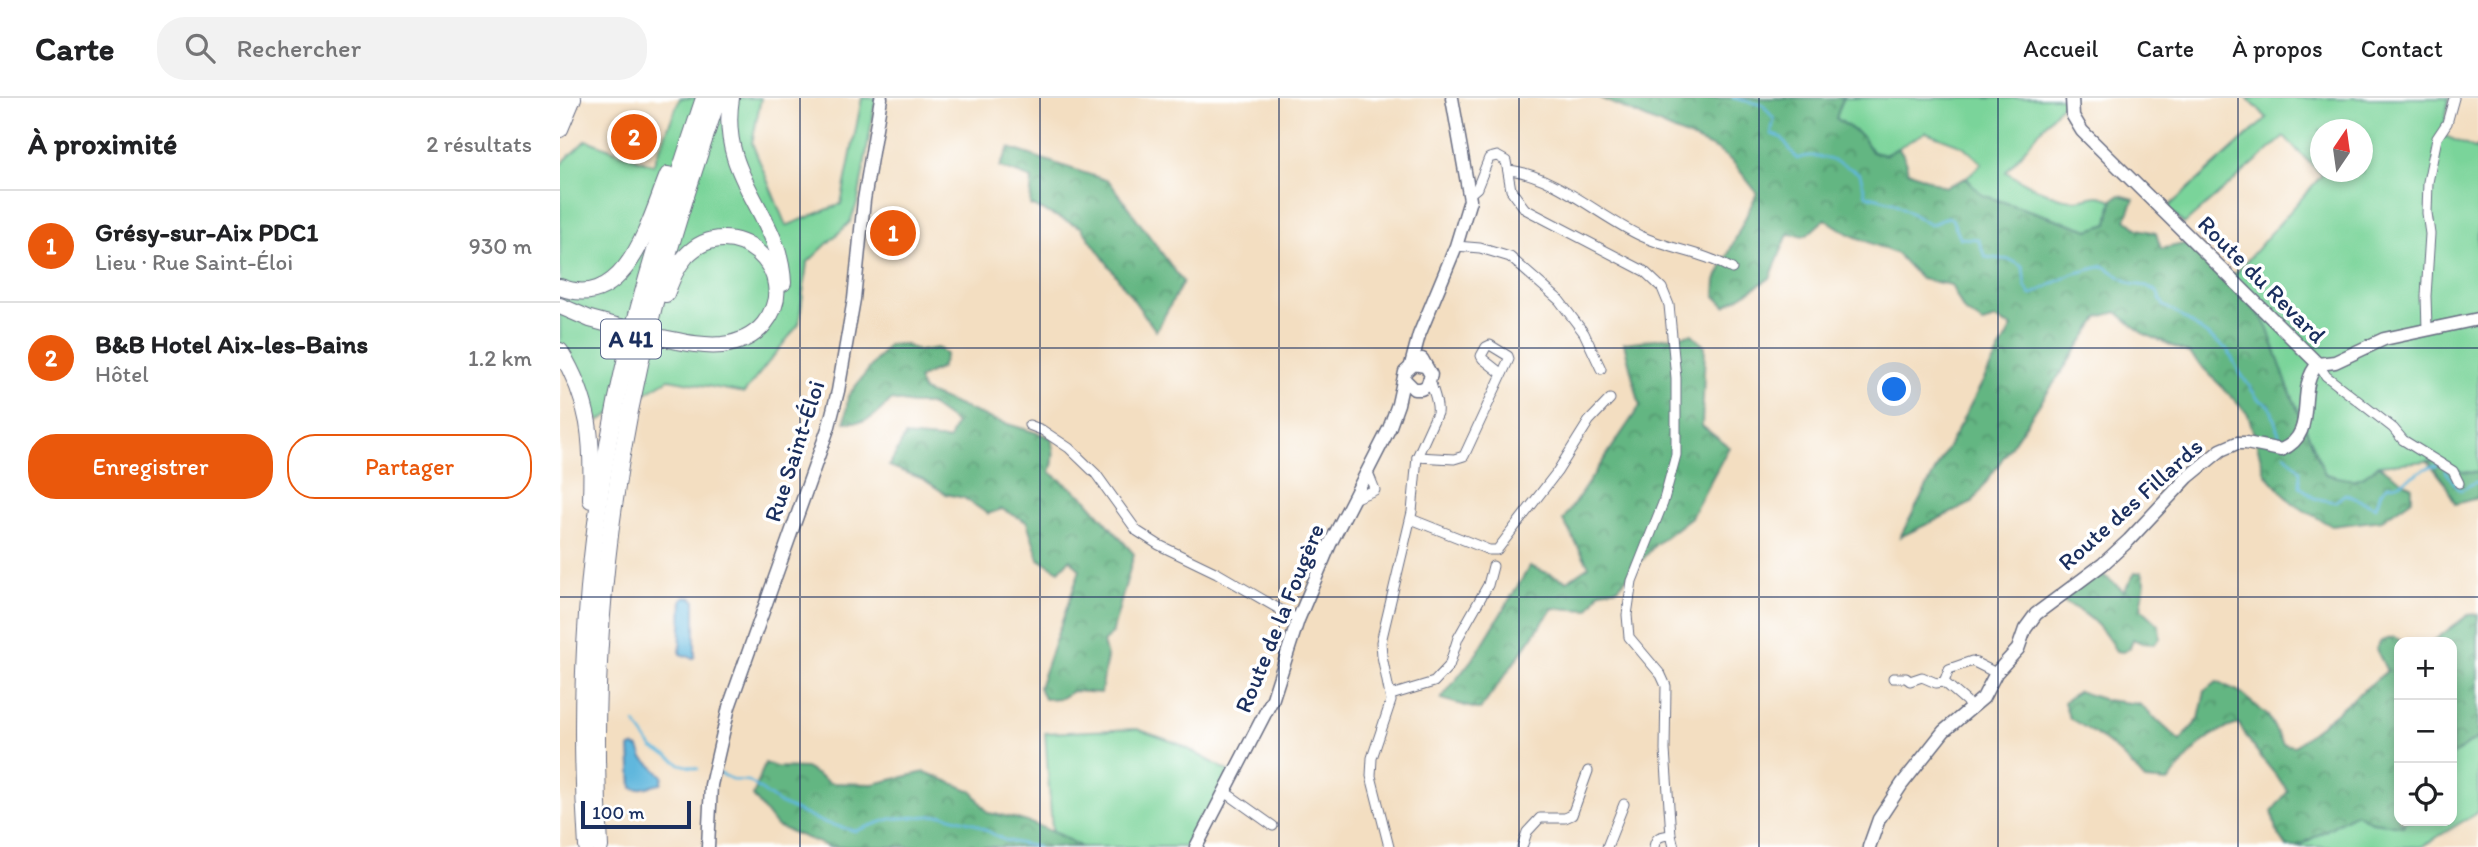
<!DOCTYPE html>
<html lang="fr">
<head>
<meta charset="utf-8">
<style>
	body { margin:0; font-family:Itim,sans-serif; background:#f2f2f2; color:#202124 }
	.controls { position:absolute; right:21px; bottom:21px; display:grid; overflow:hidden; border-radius:14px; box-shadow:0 4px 10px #0003 }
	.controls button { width:63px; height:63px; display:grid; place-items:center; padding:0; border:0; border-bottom:2px solid #e0e0e0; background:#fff; color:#202124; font:35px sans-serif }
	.compass { position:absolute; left:1750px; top:21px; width:63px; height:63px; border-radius:50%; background:#fff; box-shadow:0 4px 10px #0003; rotate:13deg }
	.scale { position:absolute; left:21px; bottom:18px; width:110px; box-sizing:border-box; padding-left:7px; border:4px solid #1b2f5e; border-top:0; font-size:19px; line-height:24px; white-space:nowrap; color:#1b2f5e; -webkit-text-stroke:5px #fff; paint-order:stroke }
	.you { position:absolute; left:1335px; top:292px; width:24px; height:24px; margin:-18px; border:5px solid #fff; border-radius:50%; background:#1a73e8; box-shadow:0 0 0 10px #1a73e833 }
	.badge { display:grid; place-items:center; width:46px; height:46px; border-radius:50%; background:#ea580c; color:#fff; font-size:23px; font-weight:700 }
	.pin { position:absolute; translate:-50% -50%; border:4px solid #fff; box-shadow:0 2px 7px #0006 }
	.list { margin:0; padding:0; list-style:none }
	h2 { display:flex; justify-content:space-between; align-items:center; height:91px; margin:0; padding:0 28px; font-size:30px }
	h2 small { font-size:23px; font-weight:400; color:#757577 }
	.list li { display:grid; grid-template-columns:46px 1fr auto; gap:21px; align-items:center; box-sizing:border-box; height:112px; padding:0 28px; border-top:2px solid #e0e0e0 }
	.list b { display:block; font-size:26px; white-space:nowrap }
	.list p { margin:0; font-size:23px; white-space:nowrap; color:#757577 }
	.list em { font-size:23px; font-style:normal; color:#757577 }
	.actions { display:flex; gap:14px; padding:21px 28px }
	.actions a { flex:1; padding:16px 0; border:2px solid #ea580c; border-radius:28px; text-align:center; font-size:24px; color:#ea580c }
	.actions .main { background:#ea580c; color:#fff }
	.icon { flex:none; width:38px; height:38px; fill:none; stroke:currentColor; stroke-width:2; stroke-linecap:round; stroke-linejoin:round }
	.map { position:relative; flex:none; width:1918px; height:749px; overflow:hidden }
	header { display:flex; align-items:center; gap:42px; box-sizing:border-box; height:98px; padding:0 35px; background:#fff; border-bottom:2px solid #e0e0e0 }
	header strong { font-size:33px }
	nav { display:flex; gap:38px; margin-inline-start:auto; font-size:24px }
	.search { width:490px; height:63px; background:#f2f2f2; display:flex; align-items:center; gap:18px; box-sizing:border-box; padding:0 24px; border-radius:28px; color:#757577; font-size:26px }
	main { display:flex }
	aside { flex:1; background:#fff }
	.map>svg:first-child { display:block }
</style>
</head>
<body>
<header>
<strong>Carte</strong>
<div class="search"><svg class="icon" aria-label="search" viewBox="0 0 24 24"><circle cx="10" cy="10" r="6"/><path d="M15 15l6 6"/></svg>Rechercher</div>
<nav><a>Accueil</a><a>Carte</a><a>À propos</a><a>Contact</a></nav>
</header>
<main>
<aside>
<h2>À proximité<small>2 résultats</small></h2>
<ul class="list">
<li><span class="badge">1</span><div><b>Grésy-sur-Aix PDC1</b><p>Lieu · Rue Saint-Éloi</p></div><em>930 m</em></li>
<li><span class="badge">2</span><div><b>B&amp;B Hotel Aix-les-Bains</b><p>Hôtel</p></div><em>1.2 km</em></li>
</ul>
<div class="actions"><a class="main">Enregistrer</a><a>Partager</a></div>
</aside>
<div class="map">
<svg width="1918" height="749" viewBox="0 0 1918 749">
	<defs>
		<pattern id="forest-crowns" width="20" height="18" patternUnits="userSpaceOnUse" patternTransform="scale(1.75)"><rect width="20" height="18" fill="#63b682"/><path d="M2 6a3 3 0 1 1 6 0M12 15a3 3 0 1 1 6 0" fill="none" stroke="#51946e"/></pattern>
	</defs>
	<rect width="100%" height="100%" fill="#fff"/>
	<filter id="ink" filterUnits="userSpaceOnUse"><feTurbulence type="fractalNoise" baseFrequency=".0143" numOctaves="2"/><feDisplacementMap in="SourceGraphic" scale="14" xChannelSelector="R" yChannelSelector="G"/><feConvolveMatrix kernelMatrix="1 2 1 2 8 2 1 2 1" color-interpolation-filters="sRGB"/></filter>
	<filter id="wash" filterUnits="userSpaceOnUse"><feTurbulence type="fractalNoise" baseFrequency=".00686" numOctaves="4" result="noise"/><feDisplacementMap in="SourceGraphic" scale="28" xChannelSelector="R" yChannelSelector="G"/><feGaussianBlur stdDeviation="1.57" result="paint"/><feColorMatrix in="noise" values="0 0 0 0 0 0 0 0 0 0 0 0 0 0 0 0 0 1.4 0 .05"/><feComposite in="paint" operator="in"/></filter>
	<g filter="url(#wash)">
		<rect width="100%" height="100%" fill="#f3dec1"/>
		<!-- green -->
		<g fill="#7ad49a" stroke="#4a827c" stroke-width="2" fill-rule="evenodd">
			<path d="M120,0H201L192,45L226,128L281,106L302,0H316L298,103L290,124L247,165L239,226L184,295L109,281L39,323L0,262V67L26,42L93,67Z"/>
			<path d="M1283,0H1507L1446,74C1464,84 1493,102 1514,102C1533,102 1531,93 1552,102L1548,126L1529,132L1422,97L1406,80L1422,65L1403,48L1366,34L1325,57L1312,54L1303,39L1276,20Z"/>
			<path d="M1687,0H1889L1883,37L1915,51L1918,48V375L1902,374L1880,362L1818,367L1805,379L1790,382L1765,376L1728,289L1667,180L1676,175L1762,77L1724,39L1624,126L1607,110L1707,20ZM1760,32H1802V74H1760Z"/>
			<path d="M577,631L619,646L670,674L632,749H521L492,732L485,635Z"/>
			<path d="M1918,639V714L1861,749H1737L1796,715L1812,724L1843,728L1845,723H1892V658Z"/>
		</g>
		<!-- forest -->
		<g fill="url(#forest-crowns)" stroke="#3f7270" stroke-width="2">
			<path d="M1040,0H1283L1276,20L1303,39L1312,54L1325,57L1338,50L1343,56L1348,73L1385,89L1406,80L1422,97L1529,132L1548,126L1552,102L1560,97L1574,101L1566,121L1578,131L1596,135L1601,151L1632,144L1705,223L1728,289L1765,376C1791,382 1797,387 1818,367L1852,389V401L1822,422L1772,428L1733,406L1705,375L1688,316L1629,255L1582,235L1557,214L1539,219L1412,405L1340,439L1452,229L1435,221L1423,225L1404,213L1391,187L1361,181L1337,156L1289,136L1265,121L1246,138L1228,136L1210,180L1165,208L1155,198L1156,182L1197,95L1173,64L1156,51Z"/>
			<path d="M449,50L549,83L623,184L596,233L521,129L470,107L472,81L440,69Z"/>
			<path d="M1132,236L1145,249L1142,328L1169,349L1131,419L1095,447L1058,490L1041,493L1028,512L993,510L920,612L881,601L917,555L970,468L1007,483L1029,468L1003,422L1080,308L1064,245Z"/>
			<path d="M343,246L359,253L378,250L386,256L381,270L358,281L363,293L434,322L491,339C494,352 495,362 490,374L525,400L574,456L552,536L543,544L547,559L541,595L513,593L501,600L484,601L479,589L520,472L510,461L499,473L479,461L467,424L442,411L428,416L404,400L386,396L363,381L329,368L345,338L389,342L396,325L369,306H352L331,302C312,320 311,325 285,324L288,298L328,247Z"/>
			<path d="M1880,362L1902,374L1918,375V400L1895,406L1885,385L1868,363Z"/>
			<path d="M1538,473L1564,493L1575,475L1582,474L1585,484L1581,510L1599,527L1600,540L1594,546L1582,545L1573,541L1570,550L1563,554L1556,553C1541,527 1528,515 1501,503Z"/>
			<path d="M1918,516V639L1892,658V544H1872L1908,517Z"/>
			<path d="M1834,539L1843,544H1839V700L1835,704L1839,709V723H1845L1843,728L1812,724L1796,715L1737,749H1727L1716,733L1712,713L1728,693C1711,670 1692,651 1679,626C1643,635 1630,657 1608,684L1585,682C1560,653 1543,639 1509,620L1504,604L1518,593L1545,602L1579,606L1620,643L1639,621L1645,593L1657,584L1678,593L1708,618L1723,646L1735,648L1827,573L1816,551L1821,543Z"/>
			<path d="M205,665L216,669L246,670L270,685L313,686L365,674L412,693L428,715C464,720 490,731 521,749H269L216,728L193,698Z"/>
		</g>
		<!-- water -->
		<g fill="#60b7dd" stroke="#3e739e" stroke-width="2">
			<path d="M126,499L133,500L135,503V558L133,560L120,556L122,501Z"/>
			<path d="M74,648L79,650L83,660L103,678L101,686L78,691L72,690L70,649Z"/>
		</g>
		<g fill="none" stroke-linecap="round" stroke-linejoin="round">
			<!-- stream -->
			<g stroke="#60b7dd" stroke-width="2.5">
				<path d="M1173,0L1203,7L1214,21L1211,36L1222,40L1237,61C1255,52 1284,66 1300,76L1306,97L1333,104L1370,127L1388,119L1392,121L1400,140L1418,141L1425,159L1451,162L1463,169L1465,188L1471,197L1512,176L1544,168L1571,186L1587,188L1597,194L1604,208L1617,215L1668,252L1677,270L1698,301L1710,308L1721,343"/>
				<path d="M1725,356L1740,372V388L1754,400L1775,404L1785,396L1816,409L1821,394L1828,387C1847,388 1859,368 1877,368"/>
				<path d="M1885,372L1898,391L1902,392L1915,384L1918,385"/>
				<path d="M75,625L93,651L107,657L120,666L138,671"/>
				<path d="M159,675L174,682L189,683L219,705L262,724L295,733L330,721L383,717L413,725L444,742L477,749"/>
			</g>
		</g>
	</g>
	<g filter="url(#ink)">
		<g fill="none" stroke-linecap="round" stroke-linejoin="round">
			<defs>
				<g id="street">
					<path d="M948,72C994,76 1038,118 1081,138C1111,152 1143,154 1172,171"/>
					<path d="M911,95L917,90L929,60L937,58L946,63L951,92L965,111L1084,173L1102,190L1109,207L1116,280V357L1103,405L1072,483L1067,517L1069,539L1101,577L1106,588L1105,652L1111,737L1114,749"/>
					<path d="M896,148L920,150L950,159L999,202L1024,235L1041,271"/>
					<path d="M1867,231L1866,198L1870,136L1867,115L1868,84L1877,40L1887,25L1894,0"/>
					<path d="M1758,266L1766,278L1833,330L1843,342L1893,373L1899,385"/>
					<path d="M469,327L482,332L509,350L536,376L577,433L599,447L657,475L738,522"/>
					<path d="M857,359L894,361L904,358L949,261L948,258L930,247L926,249L921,258L923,261L942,276"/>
					<path d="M793,401L815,392L807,372"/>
					<path d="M851,421L929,452H937L997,374L1029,323L1050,301"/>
					<path d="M1333,580H1346L1350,583L1362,579L1376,585L1384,584"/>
					<path d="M831,597L874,584L889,568L898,540L928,487L933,468"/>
					<path d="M1410,610L1406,603L1384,584L1389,571L1412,563L1436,575"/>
					<path d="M665,694L713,728"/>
					<path d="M829,749L811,678L812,660L831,603L822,558L821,544L852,414L857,359L877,315C879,304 872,292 870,281"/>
					<path d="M962,749L967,734L980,720H1005L1012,717L1028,673"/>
					<path d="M1047,749L1064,706"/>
					<path d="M1094,749C1096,738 1101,738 1111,737"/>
				</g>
				<g id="secondary">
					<path d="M1512,0L1513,18L1522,33L1758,266L1775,264L1824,241L1918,221"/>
					<path d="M851,267L859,237L896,148L910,102L892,0"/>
					<path d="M845,282L854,291H861L867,288L871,277L862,261"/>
					<path d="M148,749L151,687L169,609L269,328L278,293L294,201L304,102L321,0"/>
					<path d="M636,749L713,600L738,522L770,446L829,331L838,306L845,274L854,266L865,268"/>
					<path d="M1309,749L1319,721L1342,686L1384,633L1423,600L1436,575L1458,551L1465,531L1476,516L1543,466L1569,442L1628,379L1661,352L1677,345H1686L1721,352C1760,336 1734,291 1758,266"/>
				</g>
				<g id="highway">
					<path d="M171,0C158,81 220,114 223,185"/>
					<path d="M0,2L1,0"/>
					<path d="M0,31L13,0"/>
					<path d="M0,189C67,215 90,121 108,77"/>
					<path d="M0,208L30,221L67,231"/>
					<path d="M98,239C119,243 140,249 162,247C178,245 194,238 204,226C246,174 172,110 126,158C116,169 111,183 106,196"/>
					<path d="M0,253C31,303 33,344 31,402"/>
					<path d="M27,749C16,587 28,422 65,264C86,175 115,87 144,0"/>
					<path d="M40,749C29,566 48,385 94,208C112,138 135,69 158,0"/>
				</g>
			</defs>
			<!-- street casing -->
			<use href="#street" stroke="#676c81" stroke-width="11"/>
			<!-- secondary casing -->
			<use href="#secondary" stroke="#676c81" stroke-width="15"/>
			<!-- highway casing -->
			<use href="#highway" stroke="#676c81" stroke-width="18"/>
			<!-- street -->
			<use href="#street" stroke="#fff" stroke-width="9"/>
			<!-- secondary -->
			<use href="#secondary" stroke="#fff" stroke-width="12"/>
			<!-- highway -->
			<use href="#highway" stroke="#fff" stroke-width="16"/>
		</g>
	</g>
	<!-- grid -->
	<path fill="none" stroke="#1b2f5e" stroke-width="2" stroke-opacity="0.55" d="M240,0V749M480,0V749M719,0V749M959,0V749M1199,0V749M1438,0V749M1678,0V749M0,250H1918M0,499H1918"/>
	<g text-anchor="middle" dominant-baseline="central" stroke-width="7" stroke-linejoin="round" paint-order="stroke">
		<!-- shield labels -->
		<rect fill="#fff" stroke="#5f6d8e" stroke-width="2" x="41" y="221.5" width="60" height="39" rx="5"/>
		<g font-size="23" font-weight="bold" fill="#1b2f5e">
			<text x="71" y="241">A 41</text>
		</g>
		<!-- street labels -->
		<g font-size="24" fill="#1b2f5e" stroke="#fff">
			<text transform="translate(1702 181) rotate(45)">Route du Revard</text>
			<text transform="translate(234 353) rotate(-72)">Rue Saint-Éloi</text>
			<text transform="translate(1570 406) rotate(-42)">Route des Fillards</text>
			<text transform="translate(719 520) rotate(-68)">Route de la Fougère</text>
		</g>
	</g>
</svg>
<div class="controls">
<button>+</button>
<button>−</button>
<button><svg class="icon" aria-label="locate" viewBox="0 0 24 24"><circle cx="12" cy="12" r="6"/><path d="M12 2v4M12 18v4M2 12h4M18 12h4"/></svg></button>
</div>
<svg class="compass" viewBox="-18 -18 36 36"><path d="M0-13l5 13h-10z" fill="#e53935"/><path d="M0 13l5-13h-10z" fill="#757577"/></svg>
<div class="scale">100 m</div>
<div class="you"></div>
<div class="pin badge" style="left:333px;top:135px">1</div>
<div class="pin badge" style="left:74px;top:39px">2</div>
</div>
</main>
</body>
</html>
